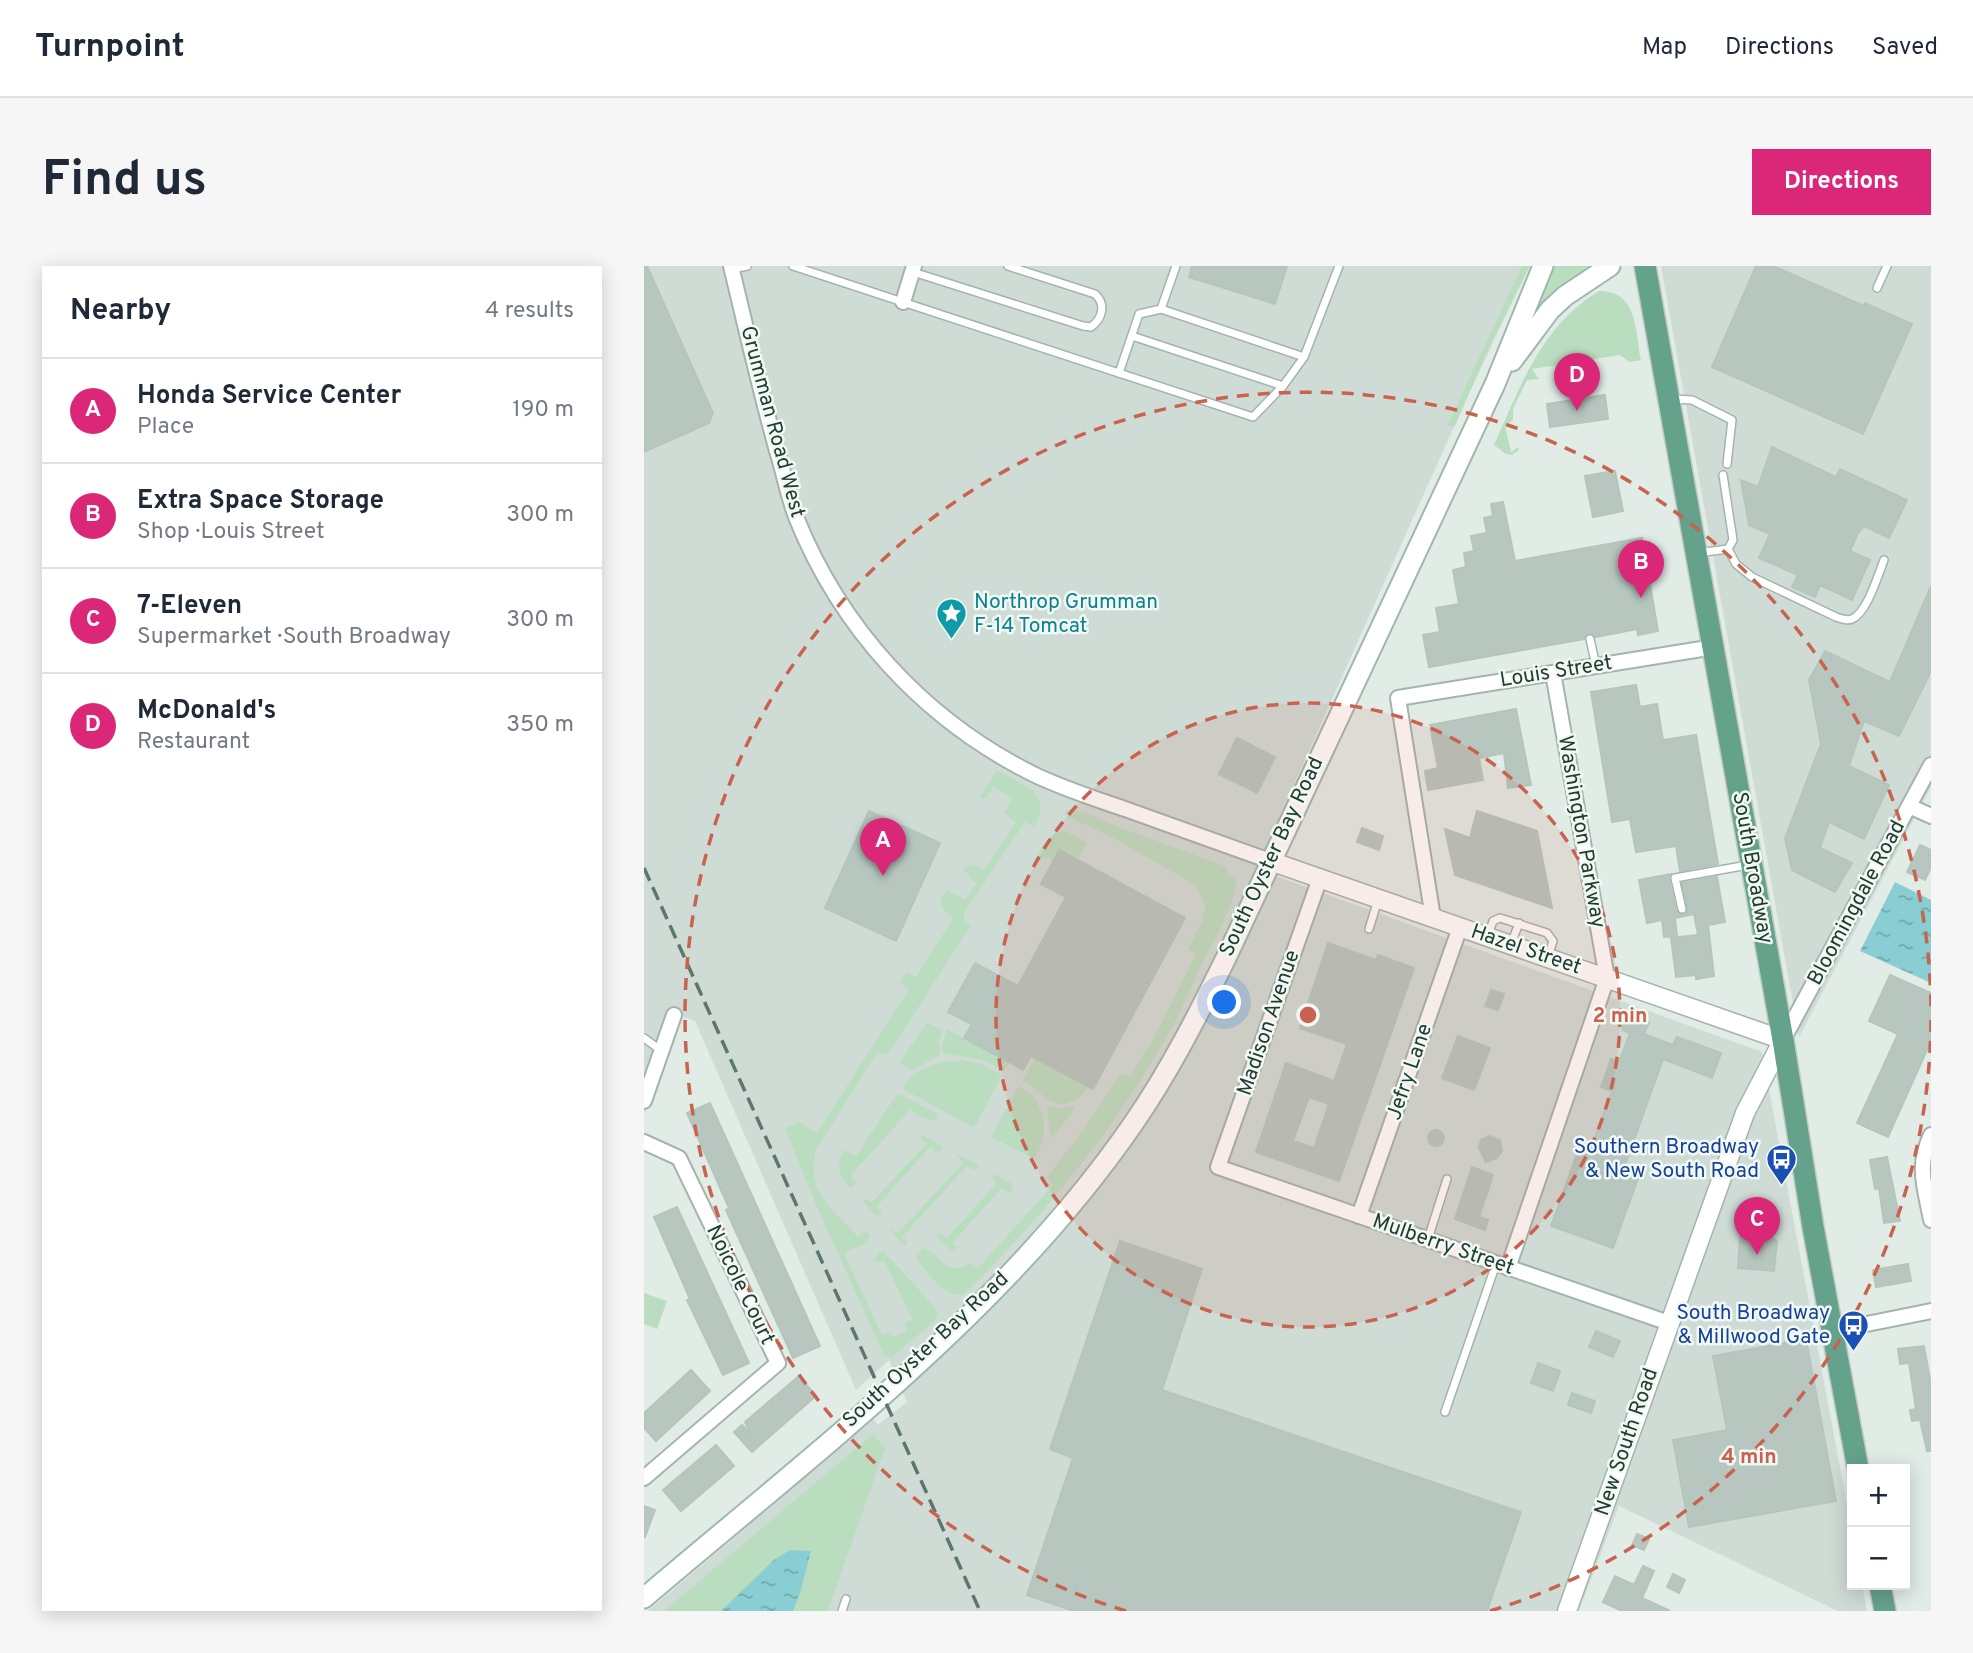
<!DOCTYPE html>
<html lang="en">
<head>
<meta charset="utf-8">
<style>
	body { margin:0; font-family:Overpass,sans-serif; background:#f6f6f7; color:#1f2937 }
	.controls { position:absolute; right:21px; bottom:21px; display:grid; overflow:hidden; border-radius:0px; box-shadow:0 4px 18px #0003 }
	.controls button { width:63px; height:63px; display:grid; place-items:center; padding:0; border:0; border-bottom:2px solid #e0e1e3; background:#fff; color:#1f2937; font:35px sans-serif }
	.you { position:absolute; left:581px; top:737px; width:24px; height:24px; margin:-18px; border:5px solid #fff; border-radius:50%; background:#1a73e8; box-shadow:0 0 0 10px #1a73e833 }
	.badge { display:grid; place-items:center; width:46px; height:46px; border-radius:50%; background:#db2777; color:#fff; font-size:23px; font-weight:700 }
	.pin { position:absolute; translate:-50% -58px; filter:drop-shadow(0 2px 4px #0008) }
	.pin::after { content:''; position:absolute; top:37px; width:24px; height:21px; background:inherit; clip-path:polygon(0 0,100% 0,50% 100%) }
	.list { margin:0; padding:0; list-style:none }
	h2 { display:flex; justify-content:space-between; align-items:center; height:91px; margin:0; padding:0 28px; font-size:30px }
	h2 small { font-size:23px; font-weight:400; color:#747a83 }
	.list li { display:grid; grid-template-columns:46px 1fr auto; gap:21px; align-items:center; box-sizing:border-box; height:105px; padding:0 28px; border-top:2px solid #e0e1e3 }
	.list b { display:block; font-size:26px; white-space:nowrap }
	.list p { margin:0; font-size:23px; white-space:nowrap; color:#747a83 }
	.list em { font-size:23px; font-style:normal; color:#747a83 }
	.map { position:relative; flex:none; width:1287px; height:1345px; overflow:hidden; border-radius:0px }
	header { display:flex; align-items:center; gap:42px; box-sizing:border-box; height:98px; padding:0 35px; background:#fff; border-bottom:2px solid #e0e1e3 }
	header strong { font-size:33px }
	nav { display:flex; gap:38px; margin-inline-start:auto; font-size:24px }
	.intro { display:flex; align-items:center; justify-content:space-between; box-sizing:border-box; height:168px; padding:0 42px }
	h1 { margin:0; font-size:49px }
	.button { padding:18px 32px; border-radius:0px; background:#db2777; color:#fff; font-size:24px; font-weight:700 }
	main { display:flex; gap:42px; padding:0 42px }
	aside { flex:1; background:#fff; border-radius:0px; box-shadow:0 4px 18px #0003 }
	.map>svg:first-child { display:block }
</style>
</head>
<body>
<header>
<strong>Turnpoint</strong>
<nav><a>Map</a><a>Directions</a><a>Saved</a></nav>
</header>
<div class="intro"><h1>Find us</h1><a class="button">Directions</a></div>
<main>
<aside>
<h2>Nearby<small>4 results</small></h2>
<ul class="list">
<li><span class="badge">A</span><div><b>Honda Service Center</b><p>Place</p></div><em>190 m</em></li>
<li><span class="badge">B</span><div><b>Extra Space Storage</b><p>Shop · Louis Street</p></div><em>300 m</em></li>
<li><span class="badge">C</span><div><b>7-Eleven</b><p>Supermarket · South Broadway</p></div><em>300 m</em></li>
<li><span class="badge">D</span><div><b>McDonald's</b><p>Restaurant</p></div><em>350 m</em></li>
</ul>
</aside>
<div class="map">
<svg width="1287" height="1345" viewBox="0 0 1287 1345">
	<defs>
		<pattern id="water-ripples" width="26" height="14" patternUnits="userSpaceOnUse" patternTransform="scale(1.75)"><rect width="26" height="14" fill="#89ced2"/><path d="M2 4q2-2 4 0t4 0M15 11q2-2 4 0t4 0" fill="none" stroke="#70a8ab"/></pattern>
	</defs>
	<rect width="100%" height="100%" fill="#e1ece6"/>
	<!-- built -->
	<g fill="#cfdcd5">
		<path d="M0,0H885L822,134L612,603L1118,786L1208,1265V1319H1218L1223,1345H1194L975,1240L935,1345H4L230,1153L234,1159L263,1136L245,1094L212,1124L51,755L35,749L0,848Z"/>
		<path d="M1017,0H1287V521L1155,771Z"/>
	</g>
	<!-- green -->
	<g fill="#baddc0">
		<path d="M878,0H886L848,75L811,160H803Z"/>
		<path d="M905,0H951L878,67Z"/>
		<path d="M955,25C994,25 991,64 997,94L985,96L976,89L888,103L895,113L883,114L869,143V154L861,160L867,186L874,181L875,184L868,189L862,188L850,179C876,121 897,60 955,25Z"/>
		<path d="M353,504L392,526L389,527L396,534V547L390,561L381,556L320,647V656L327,658L322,667L245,787L241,789L234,785L172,884C161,926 188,942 214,971L220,965L226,969L223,977L200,987L238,1069L244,1067L249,1071L262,1065L261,1057L268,1053L241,996L232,997L231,993L235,986H240L292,1042L294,1048L292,1054L248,1091L240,1089L173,941L141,862L155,856L173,867L265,723L256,717L259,710L264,706L272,711L309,652C301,645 296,643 297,631L304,624L321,634L333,617L324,611L325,608L320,606V603L326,598L340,604L372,556L360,547L368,532L349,521L343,532H337V529Z"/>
		<path d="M423,544L440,546L472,560L583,601V609L593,614C588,645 570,674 556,702C545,726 535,751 521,774C465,870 399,951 320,1028C300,1033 285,1007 273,994L272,989L280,982C302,991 299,1011 327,997L334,1002L409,919L403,911L441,862L476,808L479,807L486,811L511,770L552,688L544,683L559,653L561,640L552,619L462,568L422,550L420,547Z"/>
		<path d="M422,565L443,577L434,594L415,584L409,595L399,590L390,602L388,600C397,583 401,567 422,565Z"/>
		<path d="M283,756L299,765L295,775L296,789L266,805L256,796Z"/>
		<path d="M303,763L365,796L360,805L339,794L298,787V780Z"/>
		<path d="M391,792L445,821C417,854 405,832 378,814Z"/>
		<path d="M319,794L337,798L358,809L330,862L261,824L259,821C272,800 296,796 319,794Z"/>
		<path d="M375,820C403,835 407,868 390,893L347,871Z"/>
		<path d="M255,828L294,848L290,855L275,850L267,843L206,910L212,916L209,921H205C194,909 192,899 200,884L212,890L251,831Z"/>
		<path d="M405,840L417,842L430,840L431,843L407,873L403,842Z"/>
		<path d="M278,869L297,879L298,884L293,886L286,881L233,940L238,948L232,950L219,935V932L228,936L282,878L276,872Z"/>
		<path d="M312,888L333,898L334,902L330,904L323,900L258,971L264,977L260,980L245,962L254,967L319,897Z"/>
		<path d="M350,908L367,917L369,925L364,926L358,922L308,977L313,982L309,986L293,971V968L296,967L303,972L353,917L348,912Z"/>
		<path d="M0,1027L23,1035L13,1063L0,1058Z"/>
		<path d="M229,1168L241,1182L184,1345H149L156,1327L166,1285L146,1284L131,1293L77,1345H20Z"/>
	</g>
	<!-- water -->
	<g fill="url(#water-ripples)">
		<path d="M1251,616L1287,634V717L1216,685Z"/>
		<path d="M146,1284L167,1285L156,1327L149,1345H77L131,1293Z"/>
	</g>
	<!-- building -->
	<g fill="#b7c7bf" stroke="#b4c6bc" stroke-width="2" fill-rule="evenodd">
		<path d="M0,0H3L69,147L65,157L0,186Z"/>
		<path d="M548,0H643L631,38L545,11Z"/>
		<path d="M1112,0H1129L1220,40L1221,37L1268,58L1219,168L1068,101Z"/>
		<path d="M961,129L964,153L906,161L903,138Z"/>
		<path d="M1128,181L1192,211L1196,203L1263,234L1245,272L1220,260L1214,267L1206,285L1226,294L1208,334L1176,319L1171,331L1148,321L1154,309L1115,292L1126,268L1105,259L1097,214L1114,221Z"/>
		<path d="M971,205L979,245L949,251L941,210Z"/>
		<path d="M859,236L871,295L998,272L1014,365L994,369L993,363L952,371L945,367L940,373L785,401L779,369L796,366L792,342L815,338L809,304L822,301L820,287L830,285L827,270L843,267L840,252L849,250L847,238Z"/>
		<path d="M1287,320V405L1255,470L1220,455L1205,500L1245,519L1220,573L1185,556L1176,582L1208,597L1191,626L1148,604L1141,572L1177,478L1165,414L1181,385L1246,416Z"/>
		<path d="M992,419L996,441L1013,438L1019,474L1052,469L1074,598L1036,605L1032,580L992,586L986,553L968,556L947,426Z"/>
		<path d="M872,443L887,519L864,522L860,487L835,492L839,514L784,524L781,505L794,502L786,459Z"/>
		<path d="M593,472L631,491L613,527L575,508Z"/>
		<path d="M225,545L296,577L252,675L181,642Z"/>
		<path d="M833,545L893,565L908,642L811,609L801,563L826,572Z"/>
		<path d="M718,562L739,570L735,584L713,576Z"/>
		<path d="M1276,579L1287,584V601L1281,614L1263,606Z"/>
		<path d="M415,584L541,652L449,823L387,790L379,804L365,796L320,772L328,758L304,746L331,697L374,720L422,631L397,618Z"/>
		<path d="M1027,608L1025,613L1032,644L1037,649L1042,648L1044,644L1038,617L1073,611L1081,656L1064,659L1070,710L1052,713V709L1032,711L1027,672L1054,669L1050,648L1031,652L1033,670L1020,671L1018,654L1003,657L995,614Z"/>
		<path d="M684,677L732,694L734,689L770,702L695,915L612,886L642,797L690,815L703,778L656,762ZM665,831L685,838L670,882L649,875Z"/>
		<path d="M1246,709L1287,727V775L1244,871L1213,857L1254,768L1225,755Z"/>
		<path d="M847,724L860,728L854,744L841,740Z"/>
		<path d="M984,748L1005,756L1000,768L1029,779L1033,771L1077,787L1068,812L1019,793L980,902L996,907L969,982L907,960L934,885L945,889L968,825L957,821L967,793L975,796L986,767L978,764Z"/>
		<path d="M814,770L846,782L830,824L798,812Z"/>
		<path d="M66,837L176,1080L149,1092L82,944L85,942L43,847Z"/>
		<circle cx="792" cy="872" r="8"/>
		<path d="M845,870L856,874L858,885L853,892L842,896L835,882L837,874Z"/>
		<path d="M1243,891L1256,955L1240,957L1235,922L1231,923L1226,894Z"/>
		<path d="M828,901L849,909L835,951L844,954L841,964L811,953Z"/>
		<path d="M33,941L105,1097L79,1109L43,1034L46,1033L10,951Z"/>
		<path d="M1104,969L1127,971L1133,975L1130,1005L1094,1002L1096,971Z"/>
		<path d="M476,975L558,1003L518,1124L877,1246L843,1345H430L383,1329L429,1192L406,1183Z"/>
		<path d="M1264,998L1267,1015L1232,1021L1229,1004Z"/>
		<path d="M952,1065L976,1075L969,1091L945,1081Z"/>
		<path d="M1162,1073L1192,1235L1045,1261L1029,1174L1083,1164L1069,1090Z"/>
		<path d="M1280,1080L1287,1119V1185H1283L1276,1154L1268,1155L1266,1144L1272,1143L1265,1097L1256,1098L1254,1083Z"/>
		<path d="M894,1097L916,1105L909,1125L887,1117Z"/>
		<path d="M47,1104L66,1125L12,1175L0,1162V1147Z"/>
		<path d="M155,1110L172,1130L108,1186L90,1166L98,1159L107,1169L101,1156Z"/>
		<path d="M928,1127L951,1135L947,1147L924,1139Z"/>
		<path d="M72,1179L90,1200L37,1245L19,1224Z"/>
		<path d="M0,1240L11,1244L1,1271H0Z"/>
		<path d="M993,1268L1005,1273L1000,1284L988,1279Z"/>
		<path d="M999,1300L1010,1305L998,1332L1026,1345H978L959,1336L971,1310L990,1319Z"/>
		<path d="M1029,1308L1041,1314L1035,1327L1023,1321Z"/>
	</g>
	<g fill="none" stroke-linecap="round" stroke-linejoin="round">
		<defs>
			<g id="service">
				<path d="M149,0L609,151L639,120L660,91L695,0"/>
				<path d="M88,3L103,0"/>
				<path d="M269,6L439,60L447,61C459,52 462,38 451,28L364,0"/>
				<path d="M1233,22L1243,0"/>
				<path d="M517,43L660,91"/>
				<path d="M488,70L639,120"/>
				<path d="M475,107L495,48L517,43L532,0"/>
				<path d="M1027,133L1048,134L1088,154L1083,198"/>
				<path d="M1084,283L1092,298L1108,311L1192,351C1198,353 1203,355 1208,353C1223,347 1234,309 1240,294"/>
				<path d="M1054,287L1084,283L1089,274L1079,209"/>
				<path d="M946,373L952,400"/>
				<path d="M1038,643L1031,612L1104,599"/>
				<path d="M725,663L734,634"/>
				<path d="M844,670L849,655L856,652L903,667L909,675L904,691"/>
				<path d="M867,678L875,657"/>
				<path d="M0,772L18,785"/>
				<path d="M784,973L803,913"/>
				<path d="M801,1146L852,998"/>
				<path d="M198,1345L202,1333"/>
			</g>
			<g id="minor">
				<path d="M87,0C102,62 116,124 133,185C140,207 144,230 152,251C197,363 280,453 387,507C417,522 449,532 481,543C529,560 577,577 626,595"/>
				<path d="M259,36L270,0"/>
				<path d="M1265,540L1287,550"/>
				<path d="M676,612L574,901L1025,1057"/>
				<path d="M789,652L754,432L1070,381"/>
				<path d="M1139,774L1287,499"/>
				<path d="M0,835L30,749"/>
				<path d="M1287,869C1272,901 1281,921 1287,954"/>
				<path d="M0,876L35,892L134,1097L0,1212"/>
				<path d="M715,950L816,661"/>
				<path d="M864,1002L963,712L909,407"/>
				<path d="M1188,1065L1287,1045"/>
			</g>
			<path id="tertiary" d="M626,595L1139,774L1101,847L923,1345"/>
			<g id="secondary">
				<path d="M868,95L906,44L921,30L966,0"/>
				<path d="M0,1332C169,1188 362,1043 489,858C525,806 554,749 582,692L851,118L899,0"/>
			</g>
			<g id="primary">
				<path d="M1001,0L1139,774L1169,961L1214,1203"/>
				<path d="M1236,1319L1241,1345"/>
			</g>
		</defs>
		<!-- service casing -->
		<use href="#service" stroke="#a4b4ac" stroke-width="10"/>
		<!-- minor casing -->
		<use href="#minor" stroke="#a4b4ac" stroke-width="18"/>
		<!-- tertiary casing -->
		<use href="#tertiary" stroke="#a4b4ac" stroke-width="21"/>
		<!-- secondary casing -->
		<use href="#secondary" stroke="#9fb8ad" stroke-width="23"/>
		<!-- primary casing -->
		<use href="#primary" stroke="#c1c9c6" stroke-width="24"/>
		<!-- service -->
		<use href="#service" stroke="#fff" stroke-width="7"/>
		<!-- minor -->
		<use href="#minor" stroke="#fff" stroke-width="14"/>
		<!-- tertiary -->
		<use href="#tertiary" stroke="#fff" stroke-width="18"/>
		<!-- secondary -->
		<use href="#secondary" stroke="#fff" stroke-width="19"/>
		<!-- primary -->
		<use href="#primary" stroke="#65a28c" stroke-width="21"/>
		<!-- rail -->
		<path stroke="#5c786e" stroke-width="3.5" stroke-dasharray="14 7" stroke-linecap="butt" d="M0,602L336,1345"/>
	</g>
	<!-- distance rings -->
	<circle cx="664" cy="749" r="312" fill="#c96350" fill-opacity=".12"/>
	<g fill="none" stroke="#c96350" stroke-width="3.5" stroke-dasharray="12 9">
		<circle cx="664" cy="749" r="312"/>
		<path d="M1287 754A623 623 0 0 1 846 1345M482 1345A623 623 0 1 1 1287 744"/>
	</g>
	<!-- icons -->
	<defs>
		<symbol id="sight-pin" viewBox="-11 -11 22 30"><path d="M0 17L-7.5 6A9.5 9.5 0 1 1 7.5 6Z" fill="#0f9aa8" stroke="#f2f8f4"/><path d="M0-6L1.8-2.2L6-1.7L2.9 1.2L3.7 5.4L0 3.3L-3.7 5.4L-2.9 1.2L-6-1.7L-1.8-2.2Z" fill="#fff"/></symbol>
		<symbol id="bus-pin" viewBox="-11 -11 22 30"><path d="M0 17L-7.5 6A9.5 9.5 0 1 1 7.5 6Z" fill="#1a4fb4" stroke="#f2f8f4"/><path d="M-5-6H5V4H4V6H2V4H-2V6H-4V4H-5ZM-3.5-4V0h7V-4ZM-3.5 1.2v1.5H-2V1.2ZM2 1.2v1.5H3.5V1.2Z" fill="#fff"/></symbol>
	</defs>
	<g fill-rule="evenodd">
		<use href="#sight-pin" x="290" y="330" width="35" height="47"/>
		<use href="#bus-pin" x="1120" y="876" width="35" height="47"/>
		<use href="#bus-pin" x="1192" y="1042" width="35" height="47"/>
	</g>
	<g text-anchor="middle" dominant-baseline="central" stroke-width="5" stroke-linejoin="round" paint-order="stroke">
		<!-- street labels -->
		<g font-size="21" fill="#213d32" stroke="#f2f8f4">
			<text transform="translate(128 156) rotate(75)">Grumman Road West</text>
			<text transform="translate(912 406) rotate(-9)">Louis Street</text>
			<text transform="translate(937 566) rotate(80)">Washington Parkway</text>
			<text transform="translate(628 591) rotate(-65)">South Oyster Bay Road</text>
			<text transform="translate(1108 602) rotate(80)">South Broadway</text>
			<text transform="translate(1213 637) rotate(-62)">Bloomingdale Road</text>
			<text transform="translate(882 684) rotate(19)">Hazel Street</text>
			<text transform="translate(625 757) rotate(-71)">Madison Avenue</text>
			<text transform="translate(766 806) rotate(-71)">Jefry Lane</text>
			<text transform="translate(799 979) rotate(19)">Mulberry Street</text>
			<text transform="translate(96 1019) rotate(64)">Noicole Court</text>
			<text transform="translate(282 1084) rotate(-43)">South Oyster Bay Road</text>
			<text transform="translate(983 1176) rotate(-71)">New South Road</text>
		</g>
		<!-- culture labels -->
		<g font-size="21" fill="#0d838f" stroke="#f2f8f4" text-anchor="start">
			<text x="330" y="336">Northrop Grumman<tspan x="330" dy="24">F-14 Tomcat</tspan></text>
		</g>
		<!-- transit labels -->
		<g font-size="21" fill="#164399" stroke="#f2f8f4" text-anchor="end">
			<text x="1115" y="881">Southern Broadway<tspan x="1115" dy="24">&amp; New South Road</tspan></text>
			<text x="1186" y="1047">South Broadway<tspan x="1186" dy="24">&amp; Millwood Gate</tspan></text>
		</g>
	</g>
	<circle cx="664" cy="749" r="10" fill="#c96350" stroke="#f2f8f4" stroke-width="3.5"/>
	<g font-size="21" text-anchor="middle" font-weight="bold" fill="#c96350" stroke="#f2f8f4" stroke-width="5" stroke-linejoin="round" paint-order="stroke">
		<text x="976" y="756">2 min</text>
		<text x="1105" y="1197">4 min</text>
	</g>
</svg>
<div class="controls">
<button>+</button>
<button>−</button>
</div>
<div class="you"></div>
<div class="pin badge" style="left:239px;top:610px">A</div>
<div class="pin badge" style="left:997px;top:332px">B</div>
<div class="pin badge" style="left:1113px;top:989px">C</div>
<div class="pin badge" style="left:933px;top:145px">D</div>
</div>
</main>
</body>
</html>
